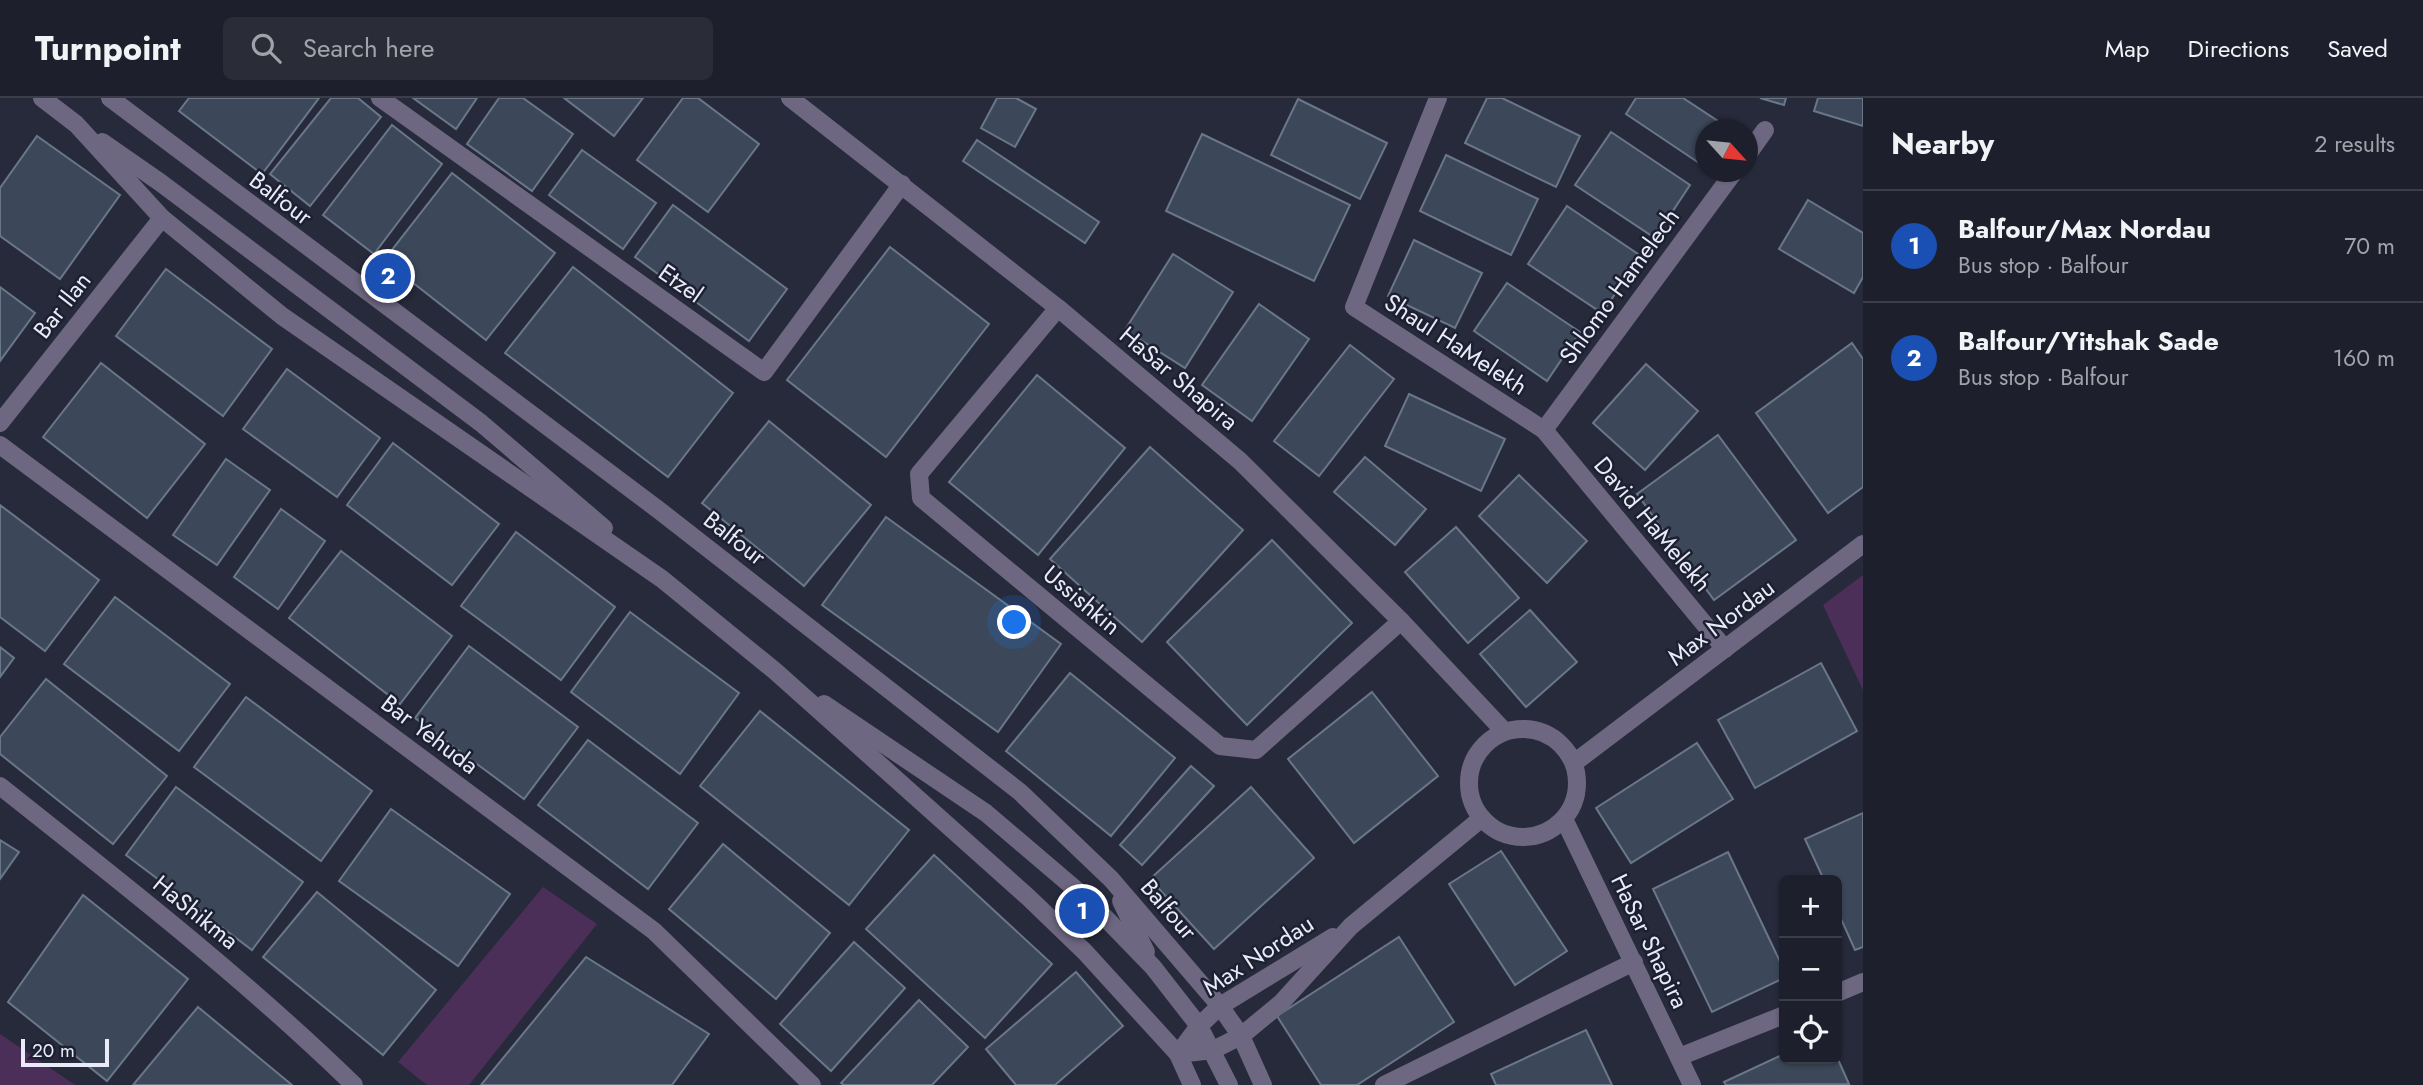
<!DOCTYPE html>
<html lang="en">
<head>
<meta charset="utf-8">
<style>
	body { margin:0; font-family:Jost,sans-serif; background:#2a2d38; color:#f1f3f6 }
	.controls { position:absolute; right:21px; bottom:21px; display:grid; overflow:hidden; border-radius:10px; box-shadow:0 2px 5px #0004 }
	.controls button { width:63px; height:63px; display:grid; place-items:center; padding:0; border:0; border-bottom:2px solid #3b3e48; background:#1d202c; color:#f1f3f6; font:35px sans-serif }
	.compass { position:absolute; left:1695px; top:21px; width:63px; height:63px; border-radius:50%; background:#1d202c; box-shadow:0 2px 5px #0004; rotate:117deg }
	.scale { position:absolute; left:21px; bottom:18px; width:88px; box-sizing:border-box; padding-left:7px; border:4px solid #e9ecf8; border-top:0; font-size:19px; line-height:24px; white-space:nowrap; color:#e9ecf8; -webkit-text-stroke:5px #1d2031; paint-order:stroke }
	.you { position:absolute; left:1015px; top:525px; width:24px; height:24px; margin:-18px; border:5px solid #fff; border-radius:50%; background:#1a73e8; box-shadow:0 0 0 10px #1a73e833 }
	.badge { display:grid; place-items:center; width:46px; height:46px; border-radius:50%; background:#00d5b7; color:#fff; font-size:23px; font-weight:700 }
	.pin { position:absolute; translate:-50% -50%; border:4px solid #fff; box-shadow:0 2px 7px #0006 }
	.list { margin:0; padding:0; list-style:none }
	h2 { display:flex; justify-content:space-between; align-items:center; height:91px; margin:0; padding:0 28px; font-size:30px }
	h2 small { font-size:23px; font-weight:400; color:#a0a3a9 }
	.list li { display:grid; grid-template-columns:46px 1fr auto; gap:21px; align-items:center; box-sizing:border-box; height:112px; padding:0 28px; border-top:2px solid #3b3e48 }
	.list b { display:block; font-size:26px; white-space:nowrap }
	.list p { margin:0; font-size:23px; white-space:nowrap; color:#a0a3a9 }
	.list em { font-size:23px; font-style:normal; color:#a0a3a9 }
	.icon { flex:none; width:38px; height:38px; fill:none; stroke:currentColor; stroke-width:2; stroke-linecap:round; stroke-linejoin:round }
	.map { position:relative; flex:none; width:1863px; height:987px; overflow:hidden }
	header { display:flex; align-items:center; gap:42px; box-sizing:border-box; height:98px; padding:0 35px; background:#1d202c; border-bottom:2px solid #3b3e48 }
	header strong { font-size:33px }
	nav { display:flex; gap:38px; margin-inline-start:auto; font-size:24px }
	.search { width:490px; height:63px; background:#2a2d38; display:flex; align-items:center; gap:18px; box-sizing:border-box; padding:0 24px; border-radius:10px; color:#a0a3a9; font-size:26px }
	main { display:flex }
	aside { flex:1; background:#1d202c }
	.map>svg:first-child { display:block }
</style>
</head>
<body>
<header>
<strong>Turnpoint</strong>
<div class="search"><svg class="icon" aria-label="search" viewBox="0 0 24 24"><circle cx="10" cy="10" r="6"/><path d="M15 15l6 6"/></svg>Search here</div>
<nav><a>Map</a><a>Directions</a><a>Saved</a></nav>
</header>
<main>
<div class="map">
<svg width="1863" height="987" viewBox="0 0 1863 987">
	<rect width="100%" height="100%" fill="#272a3b"/>
	<!-- green -->
	<g fill="#4c2f58">
		<path d="M1863,477V592L1823,507Z"/>
		<path d="M543,789L597,826L469,987H427L398,964Z"/>
		<path d="M0,936L75,987H0Z"/>
	</g>
	<!-- building -->
	<g fill="#3c4859" stroke="#6a7789" stroke-width="2">
		<path d="M189,0H319L262,76L179,13Z"/>
		<path d="M331,0H358L381,19L310,108L270,76Z"/>
		<path d="M413,0H477L456,31Z"/>
		<path d="M499,0H523L573,36L532,93L467,46Z"/>
		<path d="M564,0H643L614,38Z"/>
		<path d="M683,0H698L759,46L708,114L637,62Z"/>
		<path d="M997,0H1016L1036,11L1015,49L981,30Z"/>
		<path d="M1487,0H1502L1580,38L1556,89L1465,45Z"/>
		<path d="M1636,0H1683L1727,29L1726,32H1706V62L1702,67L1626,16Z"/>
		<path d="M1760,0H1786L1784,7Z"/>
		<path d="M1818,0H1863V28L1814,13Z"/>
		<path d="M1298,1L1387,45L1360,101L1271,57Z"/>
		<path d="M392,27L442,66L374,156L323,117Z"/>
		<path d="M1611,34L1690,87L1655,140L1575,87Z"/>
		<path d="M1202,36L1350,107L1314,183L1166,113Z"/>
		<path d="M37,38L120,97L60,181L0,138V90Z"/>
		<path d="M977,42L1099,124L1085,145L963,63Z"/>
		<path d="M582,52L656,105L623,151L549,97Z"/>
		<path d="M1446,57L1538,101L1511,157L1420,113Z"/>
		<path d="M452,75L555,155L486,242L384,162Z"/>
		<path d="M1808,102L1863,135V179L1854,195L1779,151Z"/>
		<path d="M673,107L787,191L749,243L635,159Z"/>
		<path d="M1567,108L1641,158L1602,215L1528,166Z"/>
		<path d="M1414,142L1482,175L1455,230L1388,198Z"/>
		<path d="M890,149L989,226L886,359L787,282Z"/>
		<path d="M1173,156L1233,194L1185,270L1125,232Z"/>
		<path d="M573,169L733,295L668,379L505,255Z"/>
		<path d="M166,171L272,251L223,318L116,238Z"/>
		<path d="M1507,185L1580,234L1547,283L1474,233Z"/>
		<path d="M0,189L35,215L0,263Z"/>
		<path d="M1259,206L1309,241L1252,323L1202,287Z"/>
		<path d="M1852,245L1863,261V389L1828,415L1756,315Z"/>
		<path d="M1350,247L1394,281L1319,378L1274,343Z"/>
		<path d="M101,265L205,346L147,420L43,339Z"/>
		<path d="M1646,266L1698,313L1645,372L1593,325Z"/>
		<path d="M287,271L380,340L337,399L243,331Z"/>
		<path d="M1037,277L1125,350L1038,457L949,384Z"/>
		<path d="M1409,296L1505,341L1481,393L1385,348Z"/>
		<path d="M769,323L871,407L804,488L702,405Z"/>
		<path d="M1718,337L1796,442L1714,502L1637,396Z"/>
		<path d="M393,345L499,426L452,487L347,407Z"/>
		<path d="M1150,349L1243,432L1142,544L1050,461Z"/>
		<path d="M1365,359L1426,411L1395,447L1334,394Z"/>
		<path d="M226,361L270,392L217,467L173,437Z"/>
		<path d="M1519,377L1587,443L1547,485L1479,418Z"/>
		<path d="M0,407L99,482L45,553L0,519Z"/>
		<path d="M281,411L325,443L278,511L234,479Z"/>
		<path d="M886,419L1061,546L998,634L822,507Z"/>
		<path d="M1456,429L1519,500L1468,545L1405,474Z"/>
		<path d="M516,434L615,509L561,582L461,508Z"/>
		<path d="M1272,442L1352,525L1247,627L1167,544Z"/>
		<path d="M341,453L452,538L400,606L289,520Z"/>
		<path d="M115,499L230,586L179,653L64,566Z"/>
		<path d="M1530,512L1577,564L1526,609L1480,556Z"/>
		<path d="M630,514L739,595L680,676L571,594Z"/>
		<path d="M469,548L578,629L524,701L415,620Z"/>
		<path d="M0,549L14,560L0,579Z"/>
		<path d="M1821,565L1857,633L1755,690L1718,622Z"/>
		<path d="M1070,575L1175,660L1111,738L1006,653Z"/>
		<path d="M46,581L167,678L113,746L0,656V639Z"/>
		<path d="M1372,594L1438,678L1354,745L1288,661Z"/>
		<path d="M246,599L372,693L321,763L194,669Z"/>
		<path d="M760,613L909,732L849,807L700,688Z"/>
		<path d="M588,642L698,725L648,791L538,707Z"/>
		<path d="M1697,645L1733,701L1631,765L1596,710Z"/>
		<path d="M1191,668L1214,688L1142,767L1120,747Z"/>
		<path d="M176,689L303,784L252,852L126,757Z"/>
		<path d="M1251,689L1314,760L1214,851L1150,781Z"/>
		<path d="M391,711L510,796L458,868L339,783Z"/>
		<path d="M1863,715V849L1855,852L1837,812V782H1824L1805,741Z"/>
		<path d="M0,742L19,754L0,781Z"/>
		<path d="M723,746L830,835L776,901L669,811Z"/>
		<path d="M1501,753L1567,853L1515,887L1449,786Z"/>
		<path d="M1728,754L1784,872V880L1712,914L1653,791Z"/>
		<path d="M934,757L1052,866L985,940L866,831Z"/>
		<path d="M317,794L436,892L383,957L263,859Z"/>
		<path d="M83,797L188,881L107,983L8,904Z"/>
		<path d="M1399,839L1454,924L1357,987H1321L1277,918Z"/>
		<path d="M854,844L905,890L831,973L780,926Z"/>
		<path d="M586,859L709,936L672,987H481Z"/>
		<path d="M1076,874L1123,928L1055,987H1016L986,951Z"/>
		<path d="M919,902L968,949L932,987H844L841,985Z"/>
		<path d="M198,909L292,987H133Z"/>
		<path d="M1586,932L1612,987H1496L1491,976Z"/>
		<path d="M1784,956V961L1837,959L1849,986L1726,987L1724,984Z"/>
	</g>
	<g fill="none" stroke-linecap="round" stroke-linejoin="round">
		<!-- minor -->
		<g stroke="#6d6781" stroke-width="18">
			<path d="M42,0L76,26L162,120L282,218L662,481L775,573L1029,800L1085,854L1178,956L1192,987"/>
			<path d="M110,0L660,413L1020,694L1111,781L1220,908L1241,938L1263,987"/>
			<path d="M380,0L764,274L902,86"/>
			<path d="M790,0L1058,210L1240,363L1401,523L1504,633"/>
			<path d="M1438,0L1354,209L1544,332L1725,551"/>
			<path d="M102,44L161,85L481,325L604,430"/>
			<path d="M1748,56L1765,32"/>
			<path d="M1058,210L919,376L921,400L1220,648L1256,652L1401,523"/>
			<path d="M0,325L162,120"/>
			<path d="M1544,332L1734,74"/>
			<path d="M0,347L654,833L812,987"/>
			<path d="M824,606L986,715L1087,801L1153,869L1199,928L1229,987"/>
			<circle cx="1523" cy="685" r="54"/>
			<path d="M1574,665L1863,446"/>
			<path d="M0,688C121,784 243,879 354,987"/>
			<path d="M1564,721L1692,987"/>
			<path d="M1121,803L1146,854"/>
			<path d="M1837,895L1863,884"/>
			<path d="M1178,956L1213,952L1241,938L1281,905L1351,828L1482,720"/>
			<path d="M1178,956L1199,928L1220,908L1333,839"/>
			<path d="M1679,959L1784,917"/>
			<path d="M1384,987L1634,864"/>
		</g>
	</g>
	<g text-anchor="middle" dominant-baseline="central" stroke-width="5" stroke-linejoin="round" paint-order="stroke">
		<!-- street labels -->
		<g font-size="24" fill="#e9ecf8" stroke="#1d2031">
			<text transform="translate(281 100) rotate(37)">Balfour</text>
			<text transform="translate(681 185) rotate(35)">Etzel</text>
			<text transform="translate(1619 188) rotate(-54)">Shlomo Hamelech</text>
			<text transform="translate(62 207) rotate(-52)">Bar Ilan</text>
			<text transform="translate(1456 246) rotate(33)">Shaul HaMelekh</text>
			<text transform="translate(1179 280) rotate(40)">HaSar Shapira</text>
			<text transform="translate(1653 426) rotate(50)">David HaMelekh</text>
			<text transform="translate(735 440) rotate(38)">Balfour</text>
			<text transform="translate(1082 502) rotate(40)">Ussishkin</text>
			<text transform="translate(1721 524) rotate(-37)">Max Nordau</text>
			<text transform="translate(430 636) rotate(37)">Bar Yehuda</text>
			<text transform="translate(1169 811) rotate(49)">Balfour</text>
			<text transform="translate(196 814) rotate(39)">HaShikma</text>
			<text transform="translate(1650 843) rotate(64)">HaSar Shapira</text>
			<text transform="translate(1258 857) rotate(-33)">Max Nordau</text>
		</g>
	</g>
</svg>
<div class="controls">
<button>+</button>
<button>−</button>
<button><svg class="icon" aria-label="locate" viewBox="0 0 24 24"><circle cx="12" cy="12" r="6"/><path d="M12 2v4M12 18v4M2 12h4M18 12h4"/></svg></button>
</div>
<svg class="compass" viewBox="-18 -18 36 36"><path d="M0-13l5 13h-10z" fill="#e53935"/><path d="M0 13l5-13h-10z" fill="#a0a3a9"/></svg>
<div class="scale">20 m</div>
<div class="you"></div>
<div class="pin badge" style="left:1082px;top:813px;background:#1a4fb4">1</div>
<div class="pin badge" style="left:388px;top:178px;background:#1a4fb4">2</div>
</div>
<aside>
<h2>Nearby<small>2 results</small></h2>
<ul class="list">
<li><span class="badge" style="background:#1a4fb4">1</span><div><b>Balfour/Max Nordau</b><p>Bus stop · Balfour</p></div><em>70 m</em></li>
<li><span class="badge" style="background:#1a4fb4">2</span><div><b>Balfour/Yitshak Sade</b><p>Bus stop · Balfour</p></div><em>160 m</em></li>
</ul>
</aside>
</main>
</body>
</html>
